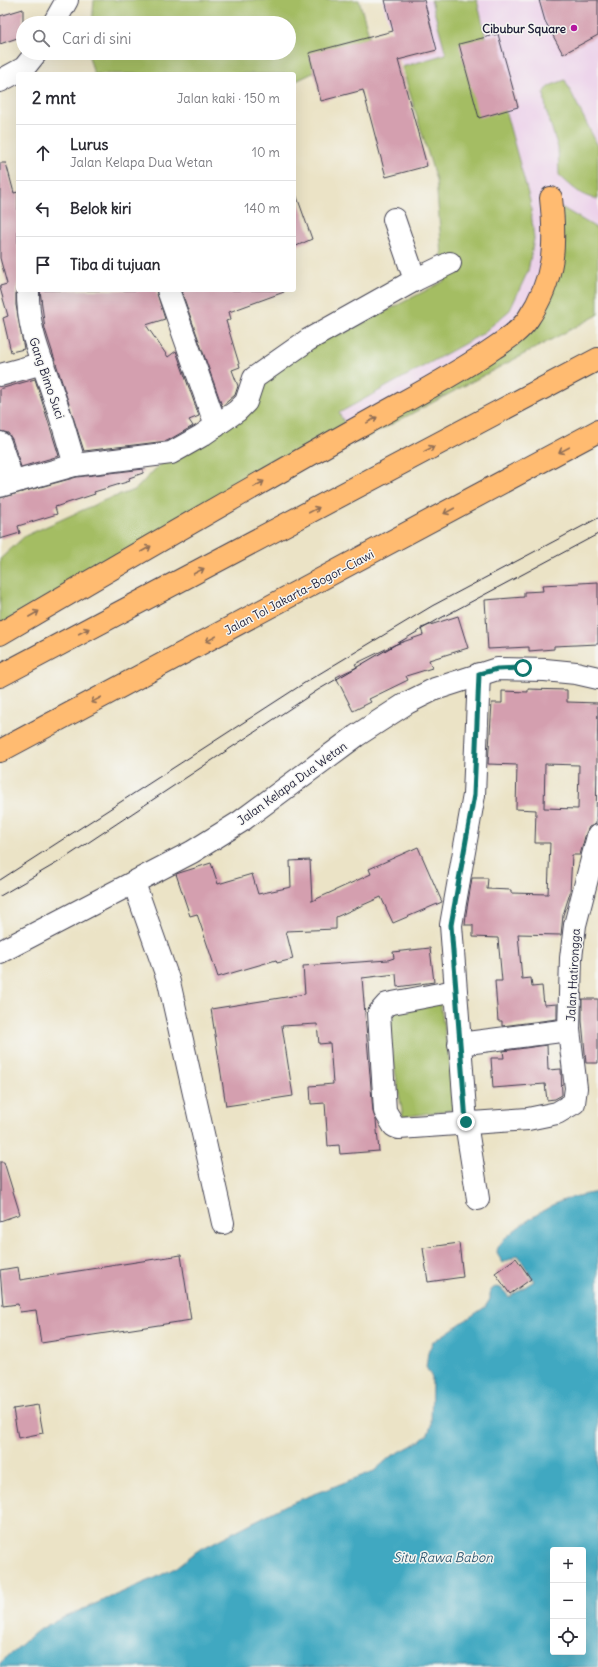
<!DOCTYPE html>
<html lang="id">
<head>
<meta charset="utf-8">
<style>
	body { margin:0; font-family:Delius,sans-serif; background:#f2f2f3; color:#2b2b33 }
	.controls { position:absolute; right:12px; bottom:12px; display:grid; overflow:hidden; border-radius:4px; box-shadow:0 4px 16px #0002 }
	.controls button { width:36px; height:36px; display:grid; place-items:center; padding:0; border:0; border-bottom:1px solid #e1e1e2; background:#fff; color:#2b2b33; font:20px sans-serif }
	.stop { position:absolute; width:12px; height:12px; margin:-9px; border:3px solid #0f766e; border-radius:50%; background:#fff }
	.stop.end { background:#0f766e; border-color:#fff; box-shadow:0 1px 4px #0008 }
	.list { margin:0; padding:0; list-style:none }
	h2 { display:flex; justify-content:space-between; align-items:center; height:52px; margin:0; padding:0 16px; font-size:17px }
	h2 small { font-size:13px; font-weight:400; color:#7c7c81 }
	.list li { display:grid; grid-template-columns:26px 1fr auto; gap:12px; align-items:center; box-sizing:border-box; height:56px; padding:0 16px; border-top:1px solid #e1e1e2 }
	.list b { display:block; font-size:15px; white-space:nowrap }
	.list p { margin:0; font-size:13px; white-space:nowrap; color:#7c7c81 }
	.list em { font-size:13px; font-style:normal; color:#7c7c81 }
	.icon { flex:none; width:22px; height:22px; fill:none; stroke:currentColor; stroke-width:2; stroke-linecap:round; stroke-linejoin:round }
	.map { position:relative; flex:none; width:598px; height:1667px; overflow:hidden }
	.search { position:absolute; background:#fff; box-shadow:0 4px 16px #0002; left:16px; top:16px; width:280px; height:44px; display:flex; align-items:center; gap:10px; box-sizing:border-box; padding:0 14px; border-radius:22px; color:#7c7c81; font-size:15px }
	.panel { position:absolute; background:#fff; box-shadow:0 4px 16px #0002; left:16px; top:72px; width:280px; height:220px; border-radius:4px }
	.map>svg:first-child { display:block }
</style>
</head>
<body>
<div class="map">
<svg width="598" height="1667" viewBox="0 0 598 1667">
	<rect width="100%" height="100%" fill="#f6f6f2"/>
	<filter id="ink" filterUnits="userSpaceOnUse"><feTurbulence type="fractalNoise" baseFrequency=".025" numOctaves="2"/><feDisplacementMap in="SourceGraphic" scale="8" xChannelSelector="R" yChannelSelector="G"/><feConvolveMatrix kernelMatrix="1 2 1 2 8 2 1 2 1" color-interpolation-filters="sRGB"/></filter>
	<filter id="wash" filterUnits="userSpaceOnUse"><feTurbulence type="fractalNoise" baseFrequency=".012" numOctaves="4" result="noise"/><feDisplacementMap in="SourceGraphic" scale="16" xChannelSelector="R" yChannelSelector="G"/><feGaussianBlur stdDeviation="0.9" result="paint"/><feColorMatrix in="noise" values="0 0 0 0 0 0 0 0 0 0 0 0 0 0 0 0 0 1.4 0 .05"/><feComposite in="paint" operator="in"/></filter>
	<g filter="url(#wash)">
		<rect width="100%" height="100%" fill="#ebe3c6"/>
		<!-- built -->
		<path fill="#ecd1ea" d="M382,0H598V315L356,443L339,414L340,335L444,281L436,180Z"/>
		<!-- green -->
		<g fill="#a4bd63" stroke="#63704f">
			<path d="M94,0H359L372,45L294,82V74H94L88,53H289V23H92Z"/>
			<path d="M431,0H477L492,62L530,201L534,239L528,271L510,310L482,334L339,413L351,434L0,636V559L25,536L105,500L135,490L171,453L336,324L340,335L444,281L436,180L402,67L446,54Z"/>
			<path d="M565,80L598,146V199C582,198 570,185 559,175L558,148L546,110L544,93L549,86Z"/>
			<path d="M561,207L598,229V315L356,443L352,437L526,334Z"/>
			<path d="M440,1002L457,1109L403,1117L385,1011Z"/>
		</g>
		<!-- water -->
		<path fill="#41a8c1" stroke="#32657e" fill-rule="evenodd" d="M598,1192V1667H0V1663L37,1631L53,1622L155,1578L177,1567L197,1551L286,1505L374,1471L390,1457L420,1441L428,1434L431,1426L432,1378L426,1367L428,1352L433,1342L485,1307L490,1299V1290C500,1283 503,1290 509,1297L534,1281L518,1255L503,1263C501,1259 498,1257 497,1252C496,1238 546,1208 559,1202C570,1197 586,1194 598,1192ZM553,1550H583V1652H553Z"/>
		<g id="blocks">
			<!-- building -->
			<g fill="#d49faf" fill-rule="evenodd">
				<path d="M385,0H424L437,50L398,60L427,166L386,177L363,90L321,101L309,53L393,31Z"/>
				<path d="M539,0H598V35L563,54L545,21Z"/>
				<path d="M23,9V36L0,44V16Z"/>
				<path d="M498,34L518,107L479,118L459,44Z"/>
				<path d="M0,163H6L14,193L18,192V283L16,290V305L24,349L11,352L3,318L8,316L0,288V286L7,284L0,258Z"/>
				<path d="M296,194L312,239L294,247V195Z"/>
				<path d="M40,290H156L165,319L146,325L168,357L176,351L199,416L189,420L193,426L167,441L84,451L45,329Z"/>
				<path d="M181,290H284V292L229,312L231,319L226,321L240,367L232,370L238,386L235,395L222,406Z"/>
				<path d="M35,379L59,456L21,467L12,439L8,433L0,431V389Z"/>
				<path d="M143,469V473L129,478L130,481L94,492L95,494L55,507L57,514L18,526L20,533L0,539V498L77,477Z"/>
				<path d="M598,582V644L554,646V649L529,651V647L488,649L485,600L524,597V592L543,591L542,585Z"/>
				<path d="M458,616L468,648L429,660L432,668L406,676L408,680L369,699L371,702L353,711L336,677L357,667L355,664L394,645L423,635L421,628Z"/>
				<path d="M528,689L567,690V702L598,703L596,824L589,827L586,833L580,855H572L570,893L563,915L561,935L518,934L522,979L531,978L532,987L542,986L544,1005L557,1004V1019L502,1026V1021H498L495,981H502L498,938L473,937V925H465L466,914L472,878H488L487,889L511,890V893L548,894L550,843H535L536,810L516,809L517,765L488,764L492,703H502V691L528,692ZM545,764L579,765L578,809L544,808Z"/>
				<path d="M418,847L442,902L393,923L381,897L336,917V929L286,931L293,959L277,963L276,960L218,977L197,914L190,916L176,874L211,863L218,884L252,874L258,894L291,887L290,861L310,860L312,901L371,874L369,869Z"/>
				<path d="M430,948L434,982L397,987L396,974L362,978L373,1112L376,1120L379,1151L340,1154L339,1145L328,1146L325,1103L311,1104L310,1086L333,1084L330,1043L319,1044L317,1024L282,1026L293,1096L226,1106L211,1009L305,994L303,966L388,960L394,958L393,952Z"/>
				<path d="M582,999H598V1063H586L582,1021Z"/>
				<path d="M547,1045L548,1070L561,1069L562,1095L555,1099L547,1100L545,1084L493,1088L491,1058H504L503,1051Z"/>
				<path d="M0,1162H4L20,1214L0,1221Z"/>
				<path d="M459,1243L463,1277L428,1282L423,1248Z"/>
				<path d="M181,1255L191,1320L41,1343L36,1310L20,1312L18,1304L3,1306L0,1270L18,1267L20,1280Z"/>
				<path d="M516,1258L531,1279L510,1294L495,1273Z"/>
				<path d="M38,1405L43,1433L18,1438L13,1409Z"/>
			</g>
		</g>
	</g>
	<g filter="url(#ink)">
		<use href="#blocks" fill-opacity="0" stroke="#403f50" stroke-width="1"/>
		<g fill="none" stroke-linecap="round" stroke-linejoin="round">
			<defs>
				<g id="minor">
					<path d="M54,23L67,0"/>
					<path d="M0,81L24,68L36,53"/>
					<path d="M415,280L450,263"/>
					<path d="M28,290C27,331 42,359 54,397C62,419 68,443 75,465"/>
					<path d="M168,290L216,426"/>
					<path d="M0,375L43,363"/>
					<path d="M0,443L13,482"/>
					<path d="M0,486L75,465L171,453L201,436L237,411L246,402L254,378L308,340L415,280L394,219"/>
					<path d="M134,883L169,982L223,1223"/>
					<path d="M0,952L192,852L240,822L356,736L407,703L435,689L497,669L545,670L576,673L598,678"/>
					<path d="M455,991L387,1004L379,1013L385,1111L394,1126L399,1128L528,1119L557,1113L574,1103L576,1088L569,1030L571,958L575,925L598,836"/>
					<path d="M459,1044L569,1030"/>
					<path d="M478,1199L466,1123L451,925L474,795L479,674"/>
				</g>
				<g id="highway">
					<path d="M0,634C119,564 238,495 359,427C404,401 451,378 494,348C506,340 520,331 528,319C555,279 556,244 551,198"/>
					<path d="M0,676L598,359"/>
					<path d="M0,751L598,431"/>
				</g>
			</defs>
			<!-- minor casing -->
			<use href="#minor" stroke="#403f50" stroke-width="24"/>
			<!-- highway casing -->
			<use href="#highway" stroke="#403f50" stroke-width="24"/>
			<!-- minor -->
			<use href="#minor" stroke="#fff" stroke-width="22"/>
			<!-- highway -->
			<use href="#highway" stroke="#ffbb71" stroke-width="22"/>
			<!-- tram -->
			<g stroke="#22223b" stroke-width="1">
				<path d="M0,880L309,680L432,606L598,518"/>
				<path d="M0,896L62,860L318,690L439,619L598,534"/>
			</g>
		</g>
		<!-- one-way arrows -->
		<defs><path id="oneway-shaft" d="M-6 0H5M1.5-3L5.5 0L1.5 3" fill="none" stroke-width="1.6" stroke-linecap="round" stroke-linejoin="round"/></defs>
		<g stroke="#906e56">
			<use href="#oneway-shaft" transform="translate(372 420) rotate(-29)"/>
			<use href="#oneway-shaft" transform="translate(429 449) rotate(-28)"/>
			<use href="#oneway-shaft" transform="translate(564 450) rotate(152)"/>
			<use href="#oneway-shaft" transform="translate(259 484) rotate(-30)"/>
			<use href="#oneway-shaft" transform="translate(314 510) rotate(-28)"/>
			<use href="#oneway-shaft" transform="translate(449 511) rotate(152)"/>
			<use href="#oneway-shaft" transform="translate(146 549) rotate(-30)"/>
			<use href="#oneway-shaft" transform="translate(199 571) rotate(-28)"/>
			<use href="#oneway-shaft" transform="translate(34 614) rotate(-30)"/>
			<use href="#oneway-shaft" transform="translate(84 631) rotate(-28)"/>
			<use href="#oneway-shaft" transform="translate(211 639) rotate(152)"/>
			<use href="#oneway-shaft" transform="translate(96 700) rotate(152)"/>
		</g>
	</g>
	<g fill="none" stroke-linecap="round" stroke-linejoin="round" filter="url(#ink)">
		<!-- route -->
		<path stroke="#0f766e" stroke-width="5" d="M466,1122L451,925L474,795L479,674L497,669L523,668"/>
	</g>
	<!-- markers -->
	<circle fill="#b5179e" stroke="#f6f6f2" stroke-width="1.5" cx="574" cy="28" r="4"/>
	<g text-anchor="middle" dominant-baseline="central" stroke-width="3" stroke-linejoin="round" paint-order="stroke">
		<!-- poi labels -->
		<g font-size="12" font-weight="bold" fill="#22223b" stroke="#f6f6f2" text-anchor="end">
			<text x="566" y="28">Cibubur Square</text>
		</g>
		<!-- street labels -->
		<g font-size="12" fill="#22223b" stroke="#f6f6f2">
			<text transform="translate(47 378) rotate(71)">Gang Bimo Suci</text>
			<text transform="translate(299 592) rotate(-28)">Jalan Tol Jakarta–Bogor–Ciawi</text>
			<text transform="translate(292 783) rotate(-36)">Jalan Kelapa Dua Wetan</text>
			<text transform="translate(573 975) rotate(-87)">Jalan Hatirongga</text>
		</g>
		<!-- water labels -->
		<g font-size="13" font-style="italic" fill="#2e5871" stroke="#f6f6f2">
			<text x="443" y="1557">Situ Rawa Babon</text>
		</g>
	</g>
</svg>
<div class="controls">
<button>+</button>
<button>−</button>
<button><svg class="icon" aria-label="locate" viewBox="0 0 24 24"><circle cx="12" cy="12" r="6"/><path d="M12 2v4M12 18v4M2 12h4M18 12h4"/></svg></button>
</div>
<div class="stop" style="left:523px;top:668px"></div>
<div class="stop end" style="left:466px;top:1122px"></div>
<div class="search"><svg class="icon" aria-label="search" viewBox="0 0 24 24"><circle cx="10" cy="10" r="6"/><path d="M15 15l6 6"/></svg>Cari di sini</div>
<section class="panel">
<h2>2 mnt<small>Jalan kaki · 150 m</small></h2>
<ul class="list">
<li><svg class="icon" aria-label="ahead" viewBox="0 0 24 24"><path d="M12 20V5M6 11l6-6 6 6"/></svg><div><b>Lurus</b><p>Jalan Kelapa Dua Wetan</p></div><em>10 m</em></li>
<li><svg class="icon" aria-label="left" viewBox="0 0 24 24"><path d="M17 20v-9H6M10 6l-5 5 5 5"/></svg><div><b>Belok kiri</b></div><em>140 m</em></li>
<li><svg class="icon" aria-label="arrive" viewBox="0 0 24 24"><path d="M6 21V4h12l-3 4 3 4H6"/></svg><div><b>Tiba di tujuan</b></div></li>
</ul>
</section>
</div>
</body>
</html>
